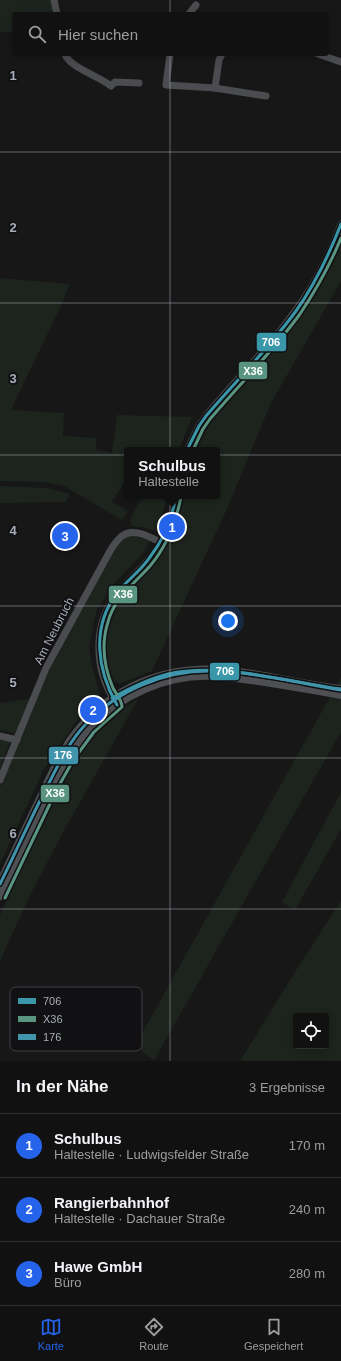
<!DOCTYPE html>
<html lang="de">
<head>
<meta charset="utf-8">
<style>
	body { margin:0; font-family:Arial,sans-serif; background:#1a1a1a; color:#f1f3f6 }
	.controls { position:absolute; right:12px; bottom:12px; display:grid; overflow:hidden; border-radius:4px; box-shadow:0 2px 10px #0003 }
	.controls button { width:36px; height:36px; display:grid; place-items:center; padding:0; border:0; border-bottom:1px solid #303131; background:#111; color:#f1f3f6; font:20px sans-serif }
	.you { position:absolute; left:228px; top:621px; width:14px; height:14px; margin:-10px; border:3px solid #fff; border-radius:50%; background:#1a73e8; box-shadow:0 0 0 6px #1a73e833 }
	.badge { display:grid; place-items:center; width:26px; height:26px; border-radius:50%; background:#2563eb; color:#fff; font-size:13px; font-weight:700 }
	.pin { position:absolute; translate:-50% -50%; border:2px solid #fff; box-shadow:0 1px 4px #0006 }
	.popup { position:absolute; left:124px; top:447px; width:96px; height:52px; box-sizing:border-box; display:grid; place-content:center; border-radius:4px; background:#111; filter:drop-shadow(0 1px 3px #0005); font-size:13px; white-space:nowrap; color:#9c9d9f }
	.popup b { font-size:15px; color:#f1f3f6 }
	.popup::after { content:''; position:absolute; left:50%; top:100%; margin-left:-8px; border:8px solid transparent; border-top-color:#111 }
	.list { margin:0; padding:0; list-style:none }
	h2 { display:flex; justify-content:space-between; align-items:center; height:52px; margin:0; padding:0 16px; font-size:17px }
	h2 small { font-size:13px; font-weight:400; color:#9c9d9f }
	.list li { display:grid; grid-template-columns:26px 1fr auto; gap:12px; align-items:center; box-sizing:border-box; height:64px; padding:0 16px; border-top:1px solid #303131 }
	.list b { display:block; font-size:15px; white-space:nowrap }
	.list p { margin:0; font-size:13px; white-space:nowrap; color:#9c9d9f }
	.list em { font-size:13px; font-style:normal; color:#9c9d9f }
	.icon { flex:none; width:22px; height:22px; fill:none; stroke:currentColor; stroke-width:2; stroke-linecap:round; stroke-linejoin:round }
	.map { position:relative; flex:none; width:341px; height:1061px; overflow:hidden }
	.search { position:absolute; background:#111; box-shadow:0 2px 10px #0003; left:12px; right:12px; top:12px; height:44px; display:flex; align-items:center; gap:10px; box-sizing:border-box; padding:0 14px; border-radius:4px; color:#9c9d9f; font-size:15px }
	.sheet { height:244px; background:#111 }
	nav { display:flex; justify-content:space-around; align-items:center; box-sizing:border-box; height:56px; border-top:1px solid #303131; background:#111; font-size:11px; color:#9c9d9f }
	nav a { display:grid; justify-items:center; gap:2px }
	nav .on { color:#2563eb }
	.map>svg:first-child { display:block }
</style>
</head>
<body>
<div class="map">
<svg width="341" height="1061" viewBox="0 0 341 1061">
	<rect width="100%" height="100%" fill="#171717"/>
	<!-- green -->
	<g fill="#1d241e" fill-rule="evenodd">
		<path d="M0,0H52L54,14H14V32H0Z"/>
		<path d="M341,240V281L271,403L226,511L152,671L119,684L116,681L111,684C101,654 97,624 118,597C132,580 150,568 163,551C166,547 167,541 169,537C174,523 179,510 182,496H217V450H195L215,415L255,368L297,313L337,252Z"/>
		<path d="M0,278L70,284L58,312L11,410L64,413L63,436L96,438V450L112,453L117,415L192,417L179,450H170L172,447L169,450H127V478L112,502L128,511L122,520L64,486L44,482L0,481Z"/>
		<path d="M0,486L46,488L70,494L66,502L0,503Z"/>
		<path d="M143,496H168L157,531L141,527L131,526V517Z"/>
		<path d="M132,535L150,541L144,552L112,586L96,612L89,648L92,666L101,699L76,722L43,771L0,864V787L18,742L13,733L0,730V703L35,698L49,670L112,552L124,538Z"/>
		<path d="M341,677V732L154,1060L135,1046Z"/>
		<path d="M138,699L66,827L30,895L0,961V915L59,788L79,752L102,725L120,710Z"/>
		<path d="M0,737L11,740L0,769Z"/>
		<path d="M341,792V829L295,910L282,902Z"/>
		<path d="M341,901V1061H240L293,975ZM296,1016H326V1046H296Z"/>
	</g>
	<g fill="none" stroke-linecap="round" stroke-linejoin="round">
		<!-- minor -->
		<g stroke="#4b4c50" stroke-width="7">
			<path d="M54,0L57,14"/>
			<path d="M189,14L196,5"/>
			<path d="M65,54C70,68 99,76 111,86L115,82L139,83"/>
			<path d="M170,54L166,85L215,88L266,96"/>
			<path d="M318,54L341,62"/>
			<path d="M215,88L219,60L222,54"/>
			<path d="M187,450L199,426L206,416C232,384 262,355 287,322C310,293 329,258 341,224"/>
			<path d="M116,703C94,670 92,625 117,594C129,579 143,568 154,553C166,536 173,516 176,496"/>
			<path d="M0,736L17,740"/>
			<path d="M0,780L46,668L110,551C113,546 117,540 122,536C133,527 150,537 160,542"/>
		</g>
		<!-- major -->
		<g stroke="#4d4f52" stroke-width="8">
			<path d="M0,883C16,850 31,817 47,784C55,767 63,749 75,734C111,688 163,666 221,670C262,673 301,685 341,689"/>
			<path d="M0,896C16,863 32,828 48,795C60,772 72,747 89,728C120,695 167,674 212,676C254,678 299,688 341,695"/>
		</g>
		<defs>
			<g id="bus-1">
				<path d="M187,450L199,426L206,416C236,381 269,348 296,311C315,284 329,255 341,224"/>
				<path d="M112,698C130,688 148,679 168,674C221,662 288,682 341,689"/>
				<path d="M117,705C97,670 91,627 117,593C127,580 141,571 150,557C164,539 172,519 176,496"/>
			</g>
			<g id="bus-2">
				<path d="M193,450L203,429L210,419C240,384 273,351 300,314C316,290 330,265 341,238"/>
				<path d="M5,898L57,789L74,759L94,732L122,707C122,700 116,694 113,688C104,667 101,644 108,622C114,598 134,584 150,566C167,546 176,522 181,497"/>
			</g>
			<path id="bus-3" d="M0,884C17,850 32,815 50,781C60,761 70,741 85,725C117,690 165,670 212,671C256,672 299,683 341,690"/>
		</defs>
		<!-- bus-1 casing -->
		<use href="#bus-1" stroke="#111113" stroke-width="6"/>
		<!-- bus-2 casing -->
		<use href="#bus-2" stroke="#111113" stroke-width="6"/>
		<!-- bus-3 casing -->
		<use href="#bus-3" stroke="#111113" stroke-width="6"/>
		<!-- bus-1 -->
		<use href="#bus-1" stroke="#3a96a9" stroke-width="3"/>
		<!-- bus-2 -->
		<use href="#bus-2" stroke="#589480" stroke-width="3"/>
		<!-- bus-3 -->
		<use href="#bus-3" stroke="#4094ac" stroke-width="3"/>
	</g>
	<!-- grid -->
	<path fill="none" stroke="#a8adb8" stroke-width="1" stroke-opacity="0.55" d="M170,0V14M170,54V1061M0,152H341M0,303H341M0,455H341M0,606H341M0,758H341M0,909H341"/>
	<g text-anchor="middle" dominant-baseline="central" stroke-width="4" stroke-linejoin="round" paint-order="stroke">
		<!-- street labels -->
		<g font-size="12" fill="#a8adb8" stroke="#111113">
			<text transform="translate(54 631) rotate(-63)">Am Neubruch</text>
		</g>
	</g>
	<!-- legend -->
	<rect x="10" y="987" width="132" height="64" rx="6" fill="#111113" stroke="#3e4045" stroke-width="1"/>
	<rect x="18" y="998" width="18" height="6" fill="#3a96a9"/>
	<rect x="18" y="1016" width="18" height="6" fill="#589480"/>
	<rect x="18" y="1034" width="18" height="6" fill="#4094ac"/>
	<g font-size="11" fill="#a8adb8">
		<text x="43" y="1005">706</text>
		<text x="43" y="1023">X36</text>
		<text x="43" y="1041">176</text>
	</g>
	<g font-size="13" text-anchor="middle" font-weight="bold" fill="#a8adb8" stroke="#111113" stroke-width="4" stroke-linejoin="round" paint-order="stroke">
		<text x="13" y="80">1</text>
		<text x="13" y="232">2</text>
		<text x="13" y="383">3</text>
		<text x="13" y="535">4</text>
		<text x="13" y="687">5</text>
		<text x="13" y="838">6</text>
	</g>
	<g stroke="#111113" stroke-width="1.5">
		<rect x="256" y="332" width="31" height="20" rx="4" fill="#3a96a9"/>
		<rect x="238" y="361" width="30" height="19" rx="4" fill="#589480"/>
		<rect x="108" y="585" width="30" height="19" rx="4" fill="#589480"/>
		<rect x="209" y="662" width="31" height="19" rx="4" fill="#3a96a9"/>
		<rect x="48" y="746" width="31" height="19" rx="4" fill="#4094ac"/>
		<rect x="40" y="784" width="30" height="19" rx="4" fill="#589480"/>
	</g>
	<g font-size="11" text-anchor="middle" font-weight="bold" fill="#fff">
		<text x="271" y="346">706</text>
		<text x="253" y="375">X36</text>
		<text x="123" y="598">X36</text>
		<text x="225" y="675">706</text>
		<text x="63" y="759">176</text>
		<text x="55" y="797">X36</text>
	</g>
</svg>
<div class="controls">
<button><svg class="icon" aria-label="locate" viewBox="0 0 24 24"><circle cx="12" cy="12" r="6"/><path d="M12 2v4M12 18v4M2 12h4M18 12h4"/></svg></button>
</div>
<div class="you"></div>
<div class="pin badge" style="left:172px;top:527px">1</div>
<div class="popup"><b>Schulbus</b>Haltestelle</div>
<div class="pin badge" style="left:93px;top:710px">2</div>
<div class="pin badge" style="left:65px;top:536px">3</div>
<div class="search"><svg class="icon" aria-label="search" viewBox="0 0 24 24"><circle cx="10" cy="10" r="6"/><path d="M15 15l6 6"/></svg>Hier suchen</div>
</div>
<section class="sheet">
<h2>In der Nähe<small>3 Ergebnisse</small></h2>
<ul class="list">
<li><span class="badge">1</span><div><b>Schulbus</b><p>Haltestelle · Ludwigsfelder Straße</p></div><em>170 m</em></li>
<li><span class="badge">2</span><div><b>Rangierbahnhof</b><p>Haltestelle · Dachauer Straße</p></div><em>240 m</em></li>
<li><span class="badge">3</span><div><b>Hawe GmbH</b><p>Büro</p></div><em>280 m</em></li>
</ul>
</section>
<nav>
<a class="on"><svg class="icon" aria-label="map" viewBox="0 0 24 24"><path d="M3 6l6-2 6 2 6-2v14l-6 2-6-2-6 2zM9 4v14M15 6v14"/></svg>Karte</a>
<a><svg class="icon" aria-label="directions" viewBox="0 0 24 24"><path d="M12 3l9 9-9 9-9-9zM9 14v-3h6M13 9l2 2-2 2"/></svg>Route</a>
<a><svg class="icon" aria-label="saved" viewBox="0 0 24 24"><path d="M7 4h10v16l-5-4-5 4z"/></svg>Gespeichert</a>
</nav>
</body>
</html>
